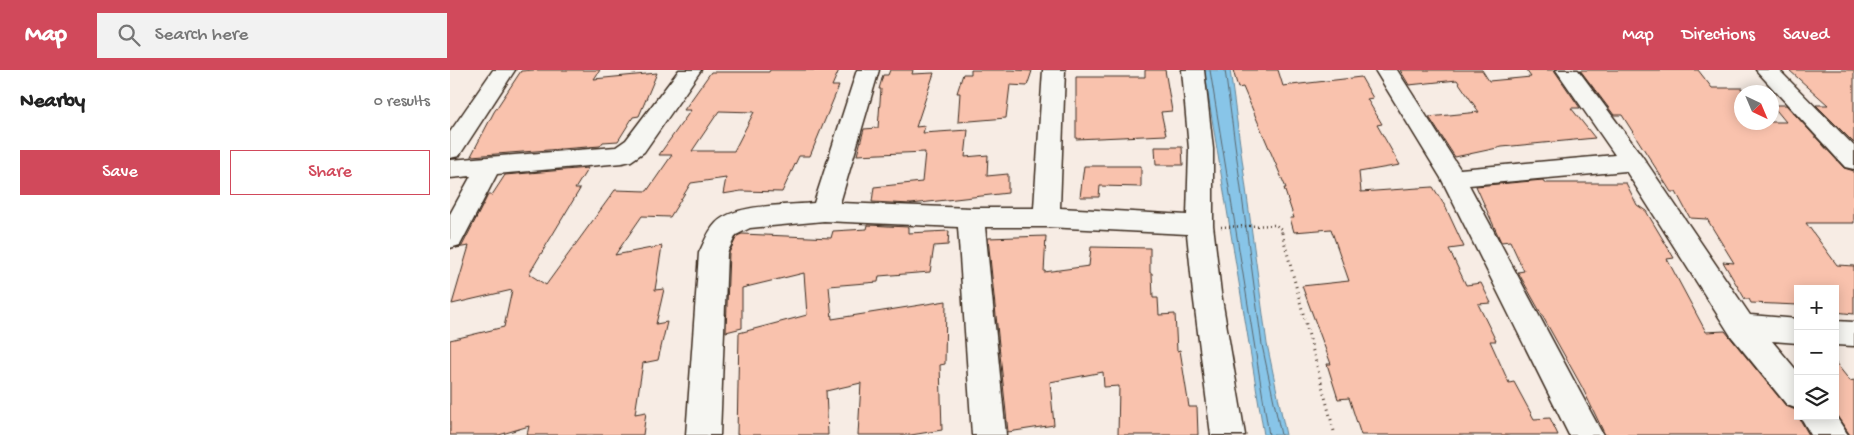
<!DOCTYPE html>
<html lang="en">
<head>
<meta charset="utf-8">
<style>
	body { margin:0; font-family:"Gochi Hand",sans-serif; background:#f2f2f2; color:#222 }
	.controls { position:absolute; right:15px; bottom:15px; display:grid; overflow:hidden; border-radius:0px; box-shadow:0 2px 12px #0003 }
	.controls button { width:45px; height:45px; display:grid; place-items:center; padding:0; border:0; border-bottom:1px solid #e0e0e0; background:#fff; color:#222; font:25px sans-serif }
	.compass { position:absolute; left:1284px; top:15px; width:45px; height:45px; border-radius:50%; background:#fff; box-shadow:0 2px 12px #0003; rotate:136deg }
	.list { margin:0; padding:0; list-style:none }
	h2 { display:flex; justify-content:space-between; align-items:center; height:65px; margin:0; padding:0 20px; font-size:21px }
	h2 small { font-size:16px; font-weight:400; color:#767676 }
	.actions { display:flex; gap:10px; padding:15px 20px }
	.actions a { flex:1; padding:11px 0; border:1px solid #d1495b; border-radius:0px; text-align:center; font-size:18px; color:#d1495b }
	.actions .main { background:#d1495b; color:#fff }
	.icon { flex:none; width:28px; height:28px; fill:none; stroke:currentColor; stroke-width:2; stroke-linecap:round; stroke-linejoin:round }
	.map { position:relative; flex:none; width:1404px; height:365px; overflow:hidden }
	header { display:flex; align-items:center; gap:30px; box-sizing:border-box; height:70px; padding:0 25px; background:#d1495b; color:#fff }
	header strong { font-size:24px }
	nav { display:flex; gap:28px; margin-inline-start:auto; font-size:18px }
	.search { width:350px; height:45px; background:#f2f2f2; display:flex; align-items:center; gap:12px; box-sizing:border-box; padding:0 18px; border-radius:0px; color:#767676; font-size:19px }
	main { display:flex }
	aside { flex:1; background:#fff }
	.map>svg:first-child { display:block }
</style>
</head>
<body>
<header>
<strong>Map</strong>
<div class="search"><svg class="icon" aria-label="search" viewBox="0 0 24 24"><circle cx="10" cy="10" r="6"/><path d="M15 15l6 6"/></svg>Search here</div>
<nav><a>Map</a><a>Directions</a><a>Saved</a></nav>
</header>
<main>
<aside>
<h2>Nearby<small>0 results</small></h2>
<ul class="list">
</ul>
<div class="actions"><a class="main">Save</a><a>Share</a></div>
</aside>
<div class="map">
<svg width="1404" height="365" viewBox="0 0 1404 365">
	<rect width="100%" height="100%" fill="#f7ece4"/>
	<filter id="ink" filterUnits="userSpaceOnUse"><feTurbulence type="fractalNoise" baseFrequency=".02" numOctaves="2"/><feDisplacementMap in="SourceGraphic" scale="10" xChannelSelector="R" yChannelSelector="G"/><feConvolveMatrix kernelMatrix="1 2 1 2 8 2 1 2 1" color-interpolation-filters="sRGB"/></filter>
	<g filter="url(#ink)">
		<!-- water -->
		<path fill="#88c5e8" stroke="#698797" d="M754,0H780L817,274L836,365H814Z"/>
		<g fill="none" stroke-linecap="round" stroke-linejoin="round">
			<!-- shore -->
			<g stroke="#5a686f" stroke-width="1">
				<path d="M760,0L819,365"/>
				<path d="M775,0L812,275L831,365"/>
			</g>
		</g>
		<!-- building -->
		<g fill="#f9c2ad" stroke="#3b2a1e" fill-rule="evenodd">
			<path d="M84,0H150L144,9L207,3L189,46L183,47L168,71L153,72L150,76L21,86L44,42L71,1Z"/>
			<path d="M320,0H389L382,16H389L360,86H349L332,122L291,121L273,124L276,108L241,113L220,147L192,146L165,185L212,176L205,220L214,219L206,254L217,252L208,290L193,293L185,344L196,342L193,365H77L79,356L49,365H0V270L54,257L62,220L2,234L19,176L6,178L12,176L38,125H42L55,105L138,98L125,119H130L79,204L96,215L165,120L197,121L222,85H209L241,40H234L261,2H319ZM269,41L304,42L284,81H242Z"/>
			<path d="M440,0H463L462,4L484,3L466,57L475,56L473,63L518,60L515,87L538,85L537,106L558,104V123L461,134L422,132L424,117L472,112L475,82L407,85L414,59L428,58L431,19H429L433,5H438Z"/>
			<path d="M521,0H562L582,1L577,16L560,15L556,48L508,52L510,23H507L513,4H521Z"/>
			<path d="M695,0H715L722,41L711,42L716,65L626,69V7H695Z"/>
			<path d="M783,0H828L833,16L911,7L923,28L917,29L932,54L927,55L950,95L909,102L911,122L983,117L995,136L1014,177L999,179L1016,215L1031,213L1041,233L1028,234L1046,271H1040L1059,313L1064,312L1084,349L1100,348L1108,365H911L899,328L888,329L877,294H881L852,216L899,211L881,159L844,162L840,148H844L834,118H836L793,17L788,18Z"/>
			<path d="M950,0H1032L1039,11L1081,7L1076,0H1104L1130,38H1121L1145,68L1052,77L1005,87L979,47L1029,42L1007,10L959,15Z"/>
			<path d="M1130,0H1248L1262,18H1292V52H1336L1322,35H1336L1394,98L1404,101V153H1356L1387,195L1404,196V244L1385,242V219H1348V235L1301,233L1299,229H1295L1273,192L1284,193L1257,149L1240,148L1226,122H1221L1172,45H1164Z"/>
			<path d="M1339,0H1404V73L1366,35H1378Z"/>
			<path d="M705,77H732L733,95H706Z"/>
			<path d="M634,96H691V117L650,116L649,127H630Z"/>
			<path d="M1093,110L1094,113H1176L1187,135L1196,141L1224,188L1217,189L1256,262L1275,261L1336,336L1348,341V346L1359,365H1155L1132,317L1068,202L1074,201L1060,171L1051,172L1026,116Z"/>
			<path d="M418,155L458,157V163L499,161L498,175L484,176L480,202L429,206L428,212L379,216L382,249L496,231L495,294L490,295L492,360L461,365H408L411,313L376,321L378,365H287L289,263L357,245L354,203L292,218V258L276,262L279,183L287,166L292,164L381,168L383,161L417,159Z"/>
			<path d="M596,166L594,202L639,196L641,177L700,178V203H702L703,228H708L709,245L725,244L727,281L730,280L739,337H747L748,365H668L669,316L654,317L653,302L600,312L604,355L558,362L538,168Z"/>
			<path d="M1385,292L1400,311L1404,310V365H1400L1385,343Z"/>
		</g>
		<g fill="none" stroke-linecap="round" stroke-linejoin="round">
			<defs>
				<g id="minor">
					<path d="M43,0H65L9,86L0,88V62Z"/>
					<path d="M229,0H251L194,82L181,91L172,93L47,104L10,175L0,178V144L21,106L0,108V90L166,77L176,70Z"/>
					<path d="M407,0H429L390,133L521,138H584L593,0H615L610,138L737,145L739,79L732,0H754L763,79V155L771,223L795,365H761L743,223L737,164L597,157H535L556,365H522L508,157L374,151L300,158L286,165L277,183L270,365H236L249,183C254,173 258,161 266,153C286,133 337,136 364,133Z"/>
					<path d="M925,0H947L1010,99L1165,85L1106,0H1128L1192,86L1300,245L1348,249V273L1322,271L1348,302V339L1337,335L1281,266L1176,101L1019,115L1153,365H1119L991,108Z"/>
					<path d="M1306,0H1329L1404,76V99L1395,97Z"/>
					<path d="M1385,251L1404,252V276L1385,275Z"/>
					<path d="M1385,345L1398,365H1361L1350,346Z"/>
				</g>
			</defs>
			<!-- minor casing -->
			<use href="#minor" stroke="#3b2a1e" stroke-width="3"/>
			<!-- path-far1 -->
			<path stroke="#3b2a1e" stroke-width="2.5" stroke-dasharray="1 3" stroke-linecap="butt" d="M771,157L826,155L831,159L832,164"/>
			<!-- path -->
			<path stroke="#3b2a1e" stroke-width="3" stroke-dasharray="1 4.5" stroke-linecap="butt" d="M832,163L885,365"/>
			<!-- minor -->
			<use href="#minor" fill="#f6f6f2" fill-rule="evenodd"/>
		</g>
	</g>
</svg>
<div class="controls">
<button>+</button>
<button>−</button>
<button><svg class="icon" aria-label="layers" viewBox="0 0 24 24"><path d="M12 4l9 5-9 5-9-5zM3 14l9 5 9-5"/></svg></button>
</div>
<svg class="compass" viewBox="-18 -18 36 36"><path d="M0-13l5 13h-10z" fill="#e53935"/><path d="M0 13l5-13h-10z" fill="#767676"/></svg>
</div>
</main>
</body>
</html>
